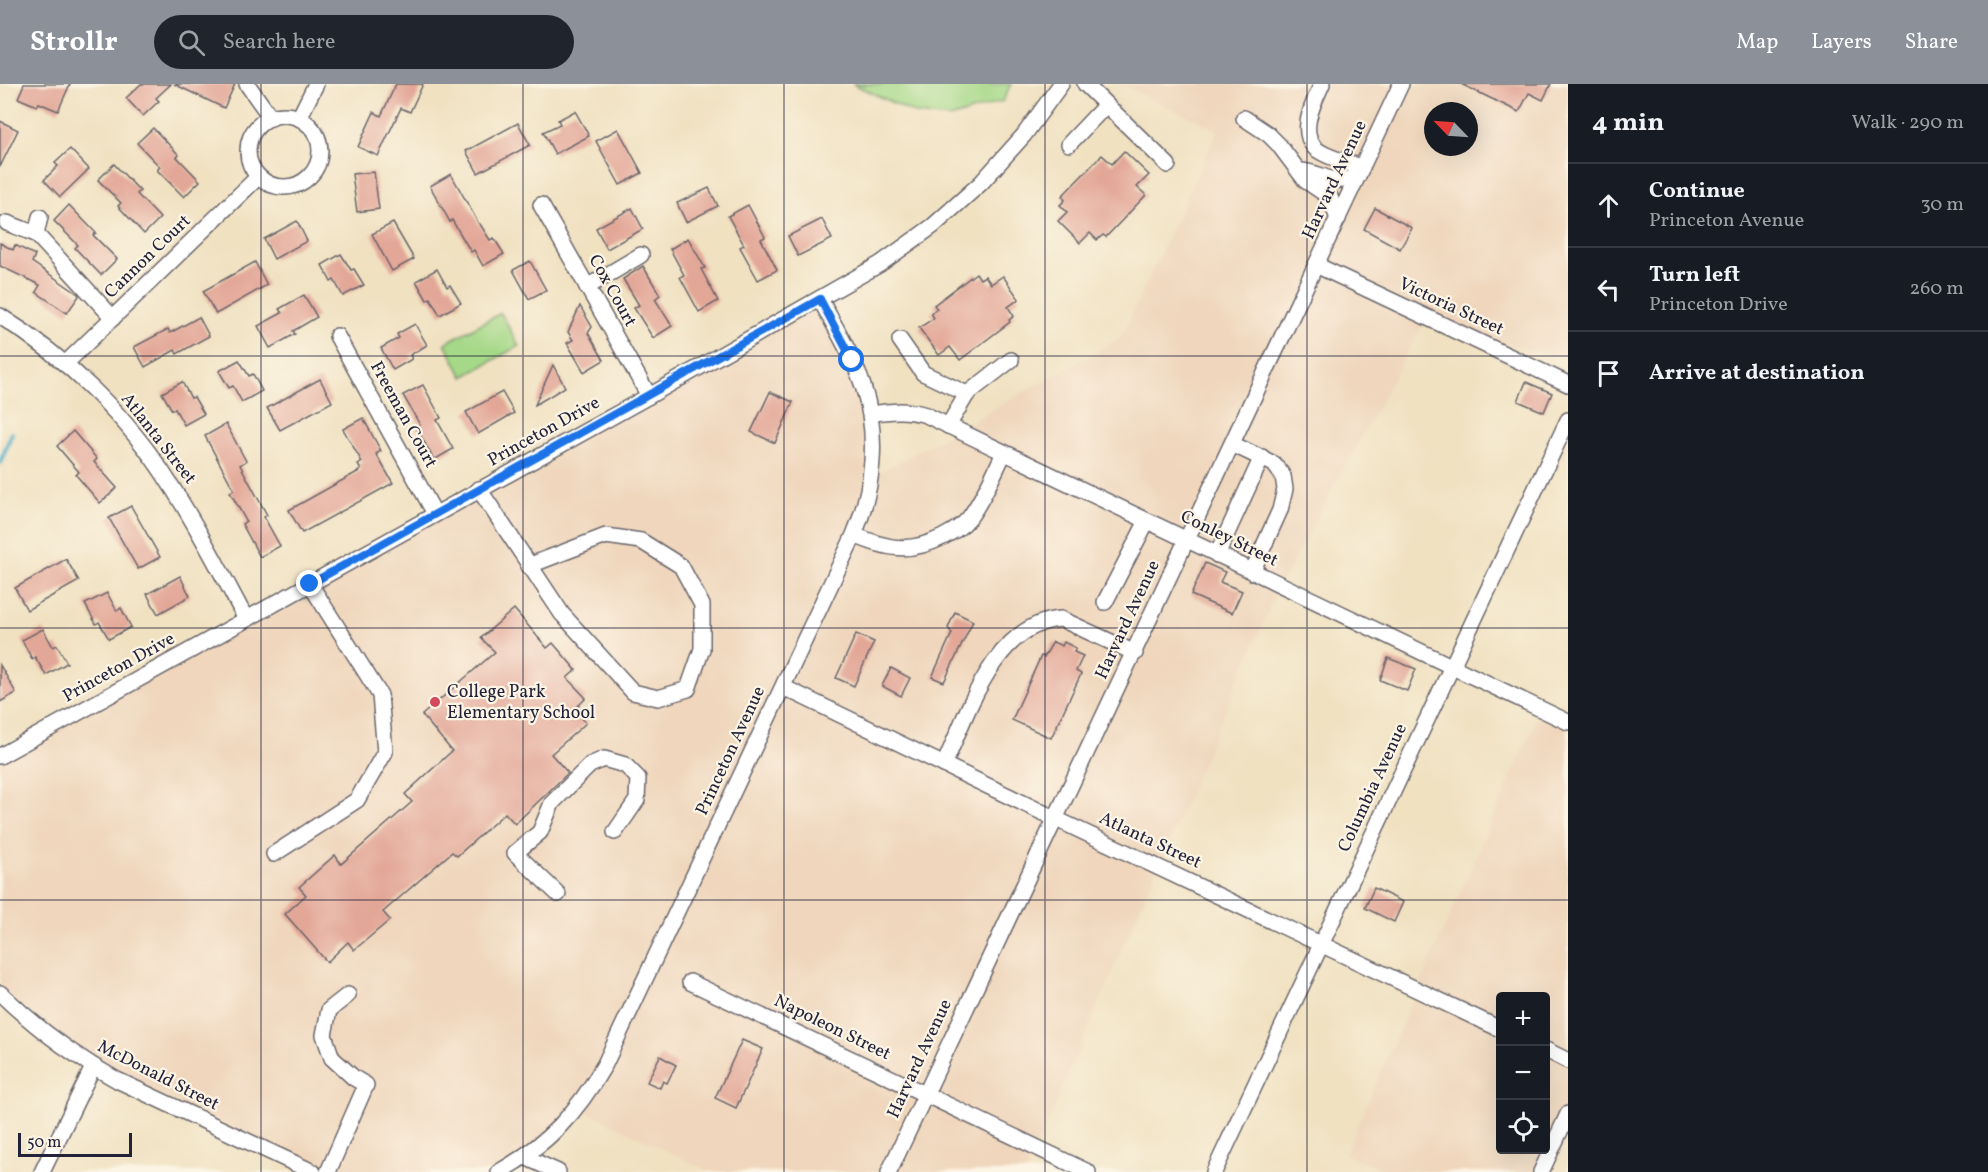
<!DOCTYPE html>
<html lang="en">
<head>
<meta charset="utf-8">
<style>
	body { margin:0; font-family:Vollkorn,serif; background:#20242c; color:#f1f3f6 }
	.controls { position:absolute; right:18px; bottom:18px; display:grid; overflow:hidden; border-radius:6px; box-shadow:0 6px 24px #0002 }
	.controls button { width:54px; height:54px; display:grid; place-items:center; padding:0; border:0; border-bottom:2px solid #363941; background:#171b24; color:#f1f3f6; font:30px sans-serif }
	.compass { position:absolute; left:1424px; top:18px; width:54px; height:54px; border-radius:50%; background:#171b24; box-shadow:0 6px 24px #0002; rotate:295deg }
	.scale { position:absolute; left:18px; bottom:15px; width:114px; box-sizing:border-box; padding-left:6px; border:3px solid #22223b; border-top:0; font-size:16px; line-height:21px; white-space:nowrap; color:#22223b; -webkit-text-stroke:4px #fcf5e5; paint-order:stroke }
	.stop { position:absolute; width:18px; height:18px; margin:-14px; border:4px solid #1a73e8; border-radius:50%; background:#fff }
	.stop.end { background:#1a73e8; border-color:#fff; box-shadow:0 2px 6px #0008 }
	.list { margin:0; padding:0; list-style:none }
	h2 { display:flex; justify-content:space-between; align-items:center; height:78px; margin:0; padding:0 24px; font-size:26px }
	h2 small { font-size:20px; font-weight:400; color:#9ea1a6 }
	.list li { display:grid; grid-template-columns:39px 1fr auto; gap:18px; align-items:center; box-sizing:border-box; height:84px; padding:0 24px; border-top:2px solid #363941 }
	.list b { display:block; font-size:22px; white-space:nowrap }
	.list p { margin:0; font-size:20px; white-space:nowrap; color:#9ea1a6 }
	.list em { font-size:20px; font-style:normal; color:#9ea1a6 }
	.icon { flex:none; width:33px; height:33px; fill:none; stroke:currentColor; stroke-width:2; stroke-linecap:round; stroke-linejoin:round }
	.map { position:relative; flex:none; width:1568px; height:1088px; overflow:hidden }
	header { display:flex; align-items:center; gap:36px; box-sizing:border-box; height:84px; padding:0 30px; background:#8c9099; color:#fff }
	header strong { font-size:28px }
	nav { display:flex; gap:33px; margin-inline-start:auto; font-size:21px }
	.search { width:420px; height:54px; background:#20242c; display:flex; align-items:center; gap:15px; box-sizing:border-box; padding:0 21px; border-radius:33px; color:#9ea1a6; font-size:22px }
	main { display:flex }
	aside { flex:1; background:#171b24 }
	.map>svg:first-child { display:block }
</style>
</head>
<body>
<header>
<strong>Strollr</strong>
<div class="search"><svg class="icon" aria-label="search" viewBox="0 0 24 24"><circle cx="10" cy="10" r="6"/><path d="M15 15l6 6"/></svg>Search here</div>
<nav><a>Map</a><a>Layers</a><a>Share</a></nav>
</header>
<main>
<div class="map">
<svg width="1568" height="1088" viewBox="0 0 1568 1088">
	<rect width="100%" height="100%" fill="#fcf5e5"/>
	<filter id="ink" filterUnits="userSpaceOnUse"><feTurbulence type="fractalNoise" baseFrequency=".0167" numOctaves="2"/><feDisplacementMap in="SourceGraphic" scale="12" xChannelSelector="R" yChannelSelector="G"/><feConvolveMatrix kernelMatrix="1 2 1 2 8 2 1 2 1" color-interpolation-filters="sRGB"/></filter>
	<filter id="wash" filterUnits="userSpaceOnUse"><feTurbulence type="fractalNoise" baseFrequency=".008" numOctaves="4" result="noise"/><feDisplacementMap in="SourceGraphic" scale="24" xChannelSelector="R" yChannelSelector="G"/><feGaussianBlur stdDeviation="1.35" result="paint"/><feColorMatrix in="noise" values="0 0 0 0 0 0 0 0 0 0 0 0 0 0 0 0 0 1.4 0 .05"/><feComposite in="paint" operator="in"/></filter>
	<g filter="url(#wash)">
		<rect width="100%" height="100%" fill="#f0e1c1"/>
		<!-- built -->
		<g fill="#efd6bc" fill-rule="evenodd">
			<path d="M1119,0H1568V275L1423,239L1276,509L1026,1088H710L574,1021L536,1070L488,1088H324L92,978L0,905V670L823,216L864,308L876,391L1121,254L1218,46ZM1433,27H1469V63H1433Z"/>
			<path d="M1542,623L1568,634V1054L1550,1088H1385L1345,1070ZM1500,912H1546V1066H1500Z"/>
		</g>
		<!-- green -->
		<g fill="#a5d887" stroke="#647d61" stroke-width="1.5">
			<path d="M853,0H1011L1003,17L950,34L916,30Z"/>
			<path d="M501,229L519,262L463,293L445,259Z"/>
		</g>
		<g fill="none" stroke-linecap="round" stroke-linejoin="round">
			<!-- stream -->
			<path stroke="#44abc4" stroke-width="4.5" d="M0,379L12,349"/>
		</g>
		<g id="blocks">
			<!-- building -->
			<g fill="#e3a798">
				<path d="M24,0H70L58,27L39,19L37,22L18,14Z"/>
				<path d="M141,0H171L156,14L159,17L143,32L126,14Z"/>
				<path d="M174,0H235L224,24Z"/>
				<path d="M396,0H423L410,28L401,24L378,72L358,63L374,28L381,32Z"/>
				<path d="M1461,0H1551L1543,16L1529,9L1519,28Z"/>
				<path d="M575,27L589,52L555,70L543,48L560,40L558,36Z"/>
				<path d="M0,37L18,46L0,83Z"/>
				<path d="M518,39L530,61L478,89L466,67Z"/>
				<path d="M153,44L179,71L177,73L200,97L184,113L157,86L160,83L137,59Z"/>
				<path d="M618,45L642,89L620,101L596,57Z"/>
				<path d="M70,65L89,85L60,113L44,96L58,82L55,79Z"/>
				<path d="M1124,67L1149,91L1137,103L1146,111L1106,153L1103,151L1097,156L1090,149L1080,159L1058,137L1067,128L1060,121L1065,116L1062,112L1102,71L1112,80Z"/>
				<path d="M114,80L140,107L137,110L160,134L144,150L118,122L121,119L98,96Z"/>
				<path d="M374,88L379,125L357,128L352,90Z"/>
				<path d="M451,90L479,140H480L490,156L494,154L504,170L483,182L474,166L471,168L452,136L450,138L430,102Z"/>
				<path d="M709,104L718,122L686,138L677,119Z"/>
				<path d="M69,121L96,149L93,151L117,175L101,191L75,164L78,161L54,137Z"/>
				<path d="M748,121L765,153L761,155L777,186L758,196L740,163L744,161L728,132Z"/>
				<path d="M632,124L643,145L607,165L596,144Z"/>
				<path d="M1375,124L1412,144L1400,165L1364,145Z"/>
				<path d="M822,135L832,155L798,172L788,152Z"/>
				<path d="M297,137L307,157L274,175L264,155Z"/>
				<path d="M393,139L414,175L392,187L372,150Z"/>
				<path d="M688,154L705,184L701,185L718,217L699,228L680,193L684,191L670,165Z"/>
				<path d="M0,159L13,166L15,161L35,171L32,178L78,210L79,212L67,229L36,208L40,201L0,182Z"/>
				<path d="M341,170L351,186L354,185L364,201L343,212L334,196L331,198L322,181Z"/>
				<path d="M530,177L546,206L529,215L513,186Z"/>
				<path d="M255,178L267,201L216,230L203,207Z"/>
				<path d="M643,182L660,211L655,215L672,242L653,254L634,224L639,221L623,195Z"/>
				<path d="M437,185L447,203L450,201L461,219L440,231L430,214L427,216L416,197Z"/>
				<path d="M976,189L980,195L985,192L991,200L1003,192L1019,215L1008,223L1014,232L1009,236L1010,238L960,276L950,263L939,271L919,244L934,234L931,229L937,225L934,221Z"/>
				<path d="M304,211L317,233L293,247L295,250L270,264L258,242L282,229L279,225Z"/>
				<path d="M580,222L592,243L588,249L604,276L584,288L567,259L573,256L568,248Z"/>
				<path d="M199,233L209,252L177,270L175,266L145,283L134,263L168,245L170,249Z"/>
				<path d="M415,240L427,261L410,271L412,275L393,286L381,264L399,254L397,250Z"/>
				<path d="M239,276L249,292L253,290L262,307L242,318L233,302L229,304L219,287Z"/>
				<path d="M553,281L565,303L535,321L537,316Z"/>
				<path d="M320,295L332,318L280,346L267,324Z"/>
				<path d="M182,298L191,314L194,313L204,330L184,341L175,325L172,326L162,309Z"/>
				<path d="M1526,298L1552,309L1544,328L1518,317Z"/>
				<path d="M423,301L441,334L437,336L453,365L434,376L416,343L420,341L403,311Z"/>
				<path d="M502,308L514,329L478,350L466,328Z"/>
				<path d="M770,308L793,318L775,359L751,348Z"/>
				<path d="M363,334L381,367L376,370L393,399L302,449L289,426L361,386L358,381L362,378L343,345Z"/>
				<path d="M226,340L246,377L240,381L267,431L264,433L280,462L260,473L242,440L246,437L230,408L234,406L205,352Z"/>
				<path d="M73,347L97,375L94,378L117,404L100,419L76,391L79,388L57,362Z"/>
				<path d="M131,422L160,473L138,485L109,434Z"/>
				<path d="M66,475L79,497L27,526L15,504Z"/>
				<path d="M1205,479L1225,488L1220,498L1242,507L1232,529L1191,511Z"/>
				<path d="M180,492L190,512L158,530L147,510Z"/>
				<path d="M107,509L117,527L121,524L131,543L109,555L99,538L96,540L85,520Z"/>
				<path d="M514,525L547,564L553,559L576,586L567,594L586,614L575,625L586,639L551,670L568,689L515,740L505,729L457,772L452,768L383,828L390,836L354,866L348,858L327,878L285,830L306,811L299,803L335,771L341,780L412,718L405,710L452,667L422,631L495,568L481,554Z"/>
				<path d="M955,528L973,537L944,598L932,593L952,549L948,544Z"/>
				<path d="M43,545L53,563L57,561L67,579L46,591L35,573L32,575L22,556Z"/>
				<path d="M856,550L874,558L854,602L836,594Z"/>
				<path d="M1053,558L1062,562L1064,558L1076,564L1074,568L1083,572L1076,587L1081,590L1051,654L1012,636L1041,572L1044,573Z"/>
				<path d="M1388,574L1416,585L1407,607L1380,596Z"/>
				<path d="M0,581L16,609L0,618Z"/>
				<path d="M891,584L910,594L901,612L882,602Z"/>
				<path d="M1374,804L1403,818L1394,838L1365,824Z"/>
				<path d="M742,956L763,965L736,1024L715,1014Z"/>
				<path d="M660,972L676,981L667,999L663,997L660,1004L647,998Z"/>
			</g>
		</g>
	</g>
	<g filter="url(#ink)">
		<use href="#blocks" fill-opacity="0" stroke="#6a656a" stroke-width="1.5"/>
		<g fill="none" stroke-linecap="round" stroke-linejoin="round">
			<defs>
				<g id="minor">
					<path d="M247,0L271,34"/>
					<path d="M1085,0L1168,81"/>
					<path d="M1322,0C1314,18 1299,45 1314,63C1322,72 1351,80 1362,83"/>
					<circle cx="284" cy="67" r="36"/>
					<path d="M299,34L316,0"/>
					<path d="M1244,34L1268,50L1279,61L1306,97L1330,113L1338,135"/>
					<path d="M1069,60L1106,21"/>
					<path d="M1299,87C1324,87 1329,104 1358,92"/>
					<path d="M541,121L649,312"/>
					<path d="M7,139L36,150L113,234"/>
					<path d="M36,150L40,133"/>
					<path d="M1316,181L1568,300"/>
					<path d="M587,203L641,171"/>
					<path d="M0,232C67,274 128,333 170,400C198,443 222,490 246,535"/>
					<path d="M337,252L435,430"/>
					<path d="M900,256L923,289L967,310L948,342"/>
					<path d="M65,280L258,93"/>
					<path d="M967,310L1011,276"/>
					<path d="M870,330C890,327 906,325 926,331L1568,638"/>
					<path d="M1232,360L1274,380L1283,392L1285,405L1280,426L1252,488"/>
					<path d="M479,405L562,530L633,608L658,614L688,605L702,565V521L681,482L641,457L606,452L528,482"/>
					<path d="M854,451C887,465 909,470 943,453C952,448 962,443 969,434C984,414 993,391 1004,369"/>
					<path d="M1217,471L1262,373"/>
					<path d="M1105,518L1147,437"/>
					<path d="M783,603L1056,735L1500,945"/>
					<path d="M0,672L649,312L880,180L933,142L981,99L1024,51L1061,0"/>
					<path d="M944,681C967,630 995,539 1061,535L1135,569"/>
					<path d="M274,770L357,716L385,668L380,611L310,500"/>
					<path d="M558,810L515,769L540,748L552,719L590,681L604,675L625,681L638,694L637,716L615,748"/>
					<path d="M690,898L1088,1088"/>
					<path d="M0,909C35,943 74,972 117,996L313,1088"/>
					<path d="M1546,966L1568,977"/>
					<path d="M525,1073L558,1088"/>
					<path d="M42,1088L93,983"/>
					<path d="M328,1088L366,1001L354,994L332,974L324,951L329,926L348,911"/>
					<path d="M499,1088C548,1060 577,1029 605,980L854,451C874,403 879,351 863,302C853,272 835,243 820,215"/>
					<path d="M889,1088L1401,0"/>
					<path d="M1214,1088L1568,336"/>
					<path d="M1541,1088L1568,1030"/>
				</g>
			</defs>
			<!-- minor casing -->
			<use href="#minor" stroke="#6a656a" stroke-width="18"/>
			<!-- minor -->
			<use href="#minor" stroke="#fff" stroke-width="15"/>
		</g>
	</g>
	<g fill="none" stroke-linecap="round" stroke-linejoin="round" filter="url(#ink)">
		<!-- route -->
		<path stroke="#1a73e8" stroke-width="8" d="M310,500L820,215L852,276"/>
	</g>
	<!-- grid -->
	<path fill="none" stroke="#22223b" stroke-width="1.5" stroke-opacity="0.55" d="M261,0V1088M523,0V1088M784,0V1088M1045,0V1088M1307,0V1088M0,272H1568M0,544H1568M0,816H1568"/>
	<!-- markers -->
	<circle fill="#d1495b" stroke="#fcf5e5" stroke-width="2" cx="435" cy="618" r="6"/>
	<g text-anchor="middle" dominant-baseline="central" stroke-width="4.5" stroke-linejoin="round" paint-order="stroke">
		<!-- street labels -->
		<g font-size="18" fill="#22223b" stroke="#fcf5e5">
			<text transform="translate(1335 96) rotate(-65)">Harvard Avenue</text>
			<text transform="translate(148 173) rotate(-44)">Cannon Court</text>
			<text transform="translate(612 207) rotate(61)">Cox Court</text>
			<text transform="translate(1451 223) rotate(25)">Victoria Street</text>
			<text transform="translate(403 331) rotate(61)">Freeman Court</text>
			<text transform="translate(544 348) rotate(-29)">Princeton Drive</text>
			<text transform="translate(158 355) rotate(52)">Atlanta Street</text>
			<text transform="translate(1229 455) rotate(26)">Conley Street</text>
			<text transform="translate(1128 536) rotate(-65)">Harvard Avenue</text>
			<text transform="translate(119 584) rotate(-29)">Princeton Drive</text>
			<text transform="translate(731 667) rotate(-65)">Princeton Avenue</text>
			<text transform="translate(1373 704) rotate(-65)">Columbia Avenue</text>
			<text transform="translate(1150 757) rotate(25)">Atlanta Street</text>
			<text transform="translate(832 944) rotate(26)">Napoleon Street</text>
			<text transform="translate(920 975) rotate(-65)">Harvard Avenue</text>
			<text transform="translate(158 992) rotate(27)">McDonald Street</text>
		</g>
		<!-- poi labels -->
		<g font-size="18" fill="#22223b" stroke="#fcf5e5" text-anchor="start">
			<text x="447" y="608">College Park<tspan x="447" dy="21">Elementary School</tspan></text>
		</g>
	</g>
</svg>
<div class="controls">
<button>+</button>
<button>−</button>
<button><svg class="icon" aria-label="locate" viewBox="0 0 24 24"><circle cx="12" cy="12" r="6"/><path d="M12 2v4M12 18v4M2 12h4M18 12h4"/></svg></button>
</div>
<svg class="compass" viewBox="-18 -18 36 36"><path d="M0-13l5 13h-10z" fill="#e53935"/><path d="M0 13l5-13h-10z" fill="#9ea1a6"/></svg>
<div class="scale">50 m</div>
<div class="stop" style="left:852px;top:276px"></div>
<div class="stop end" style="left:310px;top:500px"></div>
</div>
<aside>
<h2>4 min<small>Walk · 290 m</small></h2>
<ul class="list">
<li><svg class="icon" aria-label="ahead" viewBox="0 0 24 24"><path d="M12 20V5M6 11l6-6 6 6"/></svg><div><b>Continue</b><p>Princeton Avenue</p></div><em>30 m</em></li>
<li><svg class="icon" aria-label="left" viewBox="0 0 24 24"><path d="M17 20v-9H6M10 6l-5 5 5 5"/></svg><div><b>Turn left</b><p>Princeton Drive</p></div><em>260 m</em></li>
<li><svg class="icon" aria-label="arrive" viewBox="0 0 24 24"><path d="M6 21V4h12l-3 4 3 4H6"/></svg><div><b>Arrive at destination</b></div></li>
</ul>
</aside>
</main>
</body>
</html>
